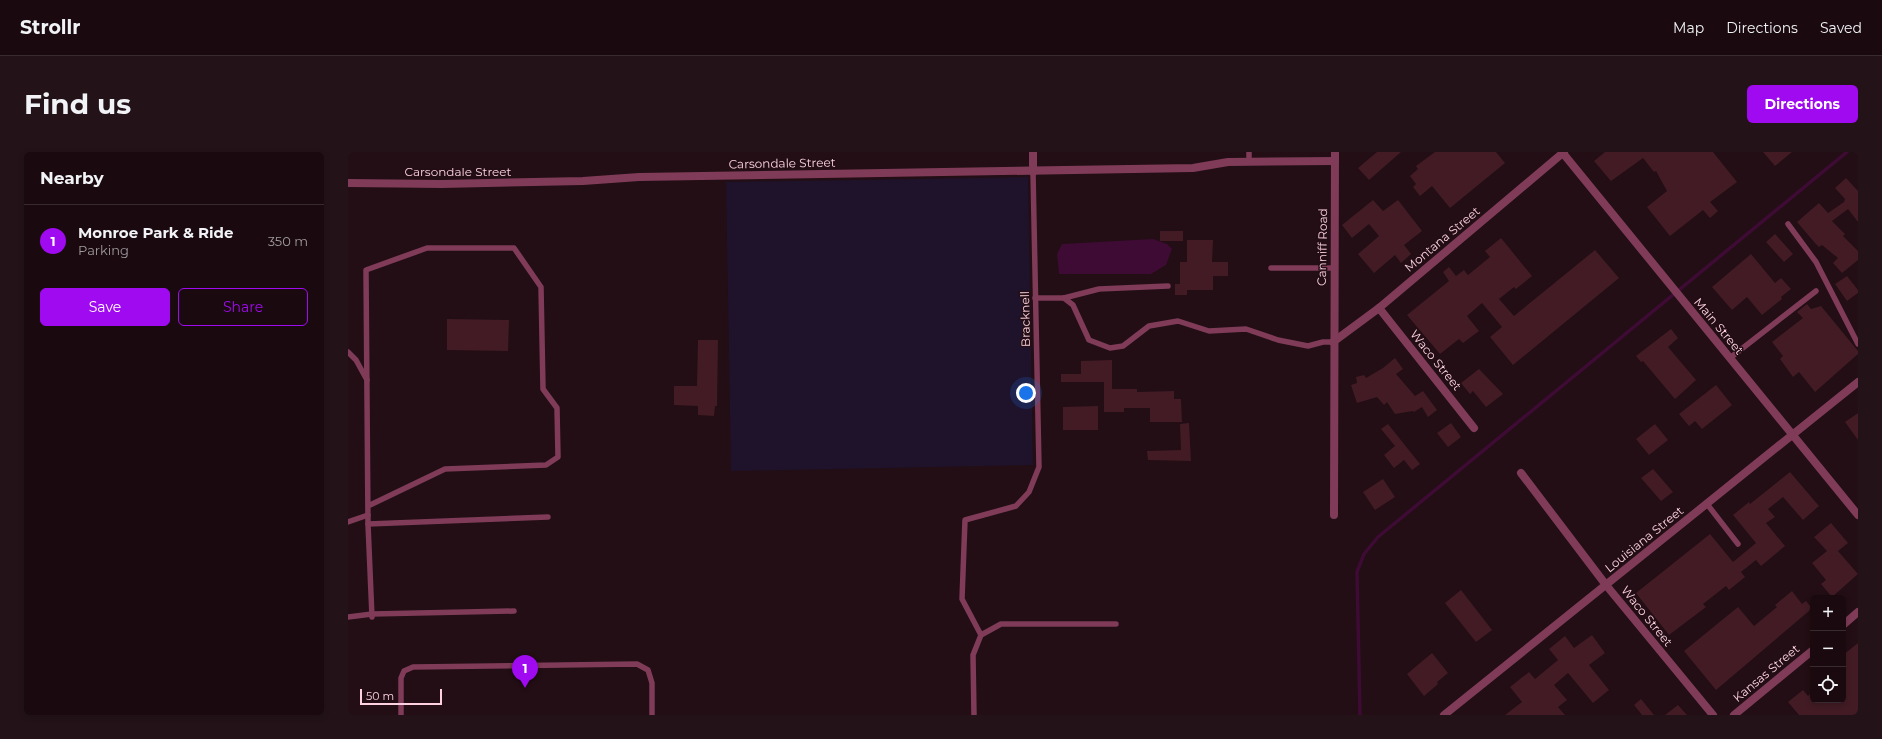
<!DOCTYPE html>
<html lang="en">
<head>
<meta charset="utf-8">
<style>
	body { margin:0; font-family:Montserrat,sans-serif; background:#231318; color:#f1f3f6 }
	.controls { position:absolute; right:12px; bottom:12px; display:grid; overflow:hidden; border-radius:6px; box-shadow:0 2px 6px #0003 }
	.controls button { width:36px; height:36px; display:grid; place-items:center; padding:0; border:0; border-bottom:1px solid #382b2f; background:#1a0a0f; color:#f1f3f6; font:20px sans-serif }
	.scale { position:absolute; left:12px; bottom:10px; width:82px; box-sizing:border-box; padding-left:4px; border:2px solid #fdd1e0; border-top:0; font-size:11px; line-height:14px; white-space:nowrap; color:#fdd1e0; -webkit-text-stroke:3px #220e14; paint-order:stroke }
	.you { position:absolute; left:678px; top:241px; width:14px; height:14px; margin:-10px; border:3px solid #fff; border-radius:50%; background:#1a73e8; box-shadow:0 0 0 6px #1a73e833 }
	.badge { display:grid; place-items:center; width:26px; height:26px; border-radius:50%; background:#a00af0; color:#fff; font-size:13px; font-weight:700 }
	.pin { position:absolute; translate:-50% -33px; filter:drop-shadow(0 1px 2px #0008) }
	.pin::after { content:''; position:absolute; top:21px; width:14px; height:12px; background:inherit; clip-path:polygon(0 0,100% 0,50% 100%) }
	.list { margin:0; padding:0; list-style:none }
	h2 { display:flex; justify-content:space-between; align-items:center; height:52px; margin:0; padding:0 16px; font-size:17px }
	h2 small { font-size:13px; font-weight:400; color:#9f9a9e }
	.list li { display:grid; grid-template-columns:26px 1fr auto; gap:12px; align-items:center; box-sizing:border-box; height:72px; padding:0 16px; border-top:1px solid #382b2f }
	.list b { display:block; font-size:15px; white-space:nowrap }
	.list p { margin:0; font-size:13px; white-space:nowrap; color:#9f9a9e }
	.list em { font-size:13px; font-style:normal; color:#9f9a9e }
	.actions { display:flex; gap:8px; padding:12px 16px }
	.actions a { flex:1; padding:9px 0; border:1px solid #a00af0; border-radius:6px; text-align:center; font-size:14px; color:#a00af0 }
	.actions .main { background:#a00af0; color:#fff }
	.icon { flex:none; width:22px; height:22px; fill:none; stroke:currentColor; stroke-width:2; stroke-linecap:round; stroke-linejoin:round }
	.map { position:relative; flex:none; width:1510px; height:563px; overflow:hidden; border-radius:6px }
	header { display:flex; align-items:center; gap:24px; box-sizing:border-box; height:56px; padding:0 20px; background:#1a0a0f; border-bottom:1px solid #382b2f }
	header strong { font-size:19px }
	nav { display:flex; gap:22px; margin-inline-start:auto; font-size:14px }
	.intro { display:flex; align-items:center; justify-content:space-between; box-sizing:border-box; height:96px; padding:0 24px }
	h1 { margin:0; font-size:28px }
	.button { padding:10px 18px; border-radius:6px; background:#a00af0; color:#fff; font-size:14px; font-weight:700 }
	main { display:flex; gap:24px; padding:0 24px }
	aside { flex:1; background:#1a0a0f; border-radius:6px; box-shadow:0 2px 6px #0003 }
	.map>svg:first-child { display:block }
</style>
</head>
<body>
<header>
<strong>Strollr</strong>
<nav><a>Map</a><a>Directions</a><a>Saved</a></nav>
</header>
<div class="intro"><h1>Find us</h1><a class="button">Directions</a></div>
<main>
<aside>
<h2>Nearby<small></small></h2>
<ul class="list">
<li><span class="badge">1</span><div><b>Monroe Park &amp; Ride</b><p>Parking</p></div><em>350 m</em></li>
</ul>
<div class="actions"><a class="main">Save</a><a>Share</a></div>
</aside>
<div class="map">
<svg width="1510" height="563" viewBox="0 0 1510 563">
	<rect width="100%" height="100%" fill="#220e14"/>
	<!-- green -->
	<path fill="#1f122b" d="M680,25L685,313L383,319L378,30Z"/>
	<!-- water -->
	<path fill="#3e0b34" d="M805,87L819,92L824,97L818,113L803,122H711L709,102L714,92Z"/>
	<g fill="none" stroke-linecap="round" stroke-linejoin="round">
		<!-- stream -->
		<path stroke="#3e0b34" stroke-width="3.5" d="M1012,563L1009,420L1016,402L1030,385L1499,0"/>
	</g>
	<!-- building -->
	<g fill="#421b25">
		<path d="M1029,0H1053L1021,28L1010,16Z"/>
		<path d="M1087,0H1148L1157,11L1102,56L1084,34L1072,44L1065,35L1068,32L1062,24L1070,17L1068,14Z"/>
		<path d="M1257,0H1365L1389,30L1362,50L1370,59L1362,66L1355,58L1322,84L1299,55L1319,39L1308,19L1306,20L1295,6L1263,29L1246,9Z"/>
		<path d="M1415,0H1444L1427,14Z"/>
		<path d="M1498,26L1510,39V70L1500,57L1484,69L1497,82L1495,84L1510,99V108L1494,121L1485,111L1490,106L1474,93L1471,95L1467,91L1449,70L1471,51L1480,61L1496,50L1497,47L1487,36Z"/>
		<path d="M1025,48L1035,59L1050,48L1074,79L1056,93L1063,102L1053,111L1047,103L1026,121L1010,102L1031,84L1021,72L1004,86L994,73Z"/>
		<rect x="812" y="79" width="23" height="10"/>
		<path d="M1427,82L1445,102L1436,110L1418,90Z"/>
		<path d="M1153,86L1184,124L1168,137L1166,135L1151,147L1166,164L1247,98L1271,126L1165,213L1142,185L1154,175L1134,151L1119,164L1131,179L1115,191L1111,187L1092,202L1059,163L1101,129L1095,120L1101,115L1108,124L1116,118L1120,123L1142,105L1137,99Z"/>
		<path d="M839,88H865L864,110H880V124H865V138H839V143H827V132H832V110H839Z"/>
		<path d="M1403,102L1427,131L1433,126L1443,137L1433,145L1434,147L1414,163L1399,145L1384,158L1364,135Z"/>
		<path d="M1499,124L1510,138V141L1499,149L1487,132Z"/>
		<path d="M1459,152L1463,157L1473,154L1510,199V202L1467,240L1451,220L1445,225L1432,207L1435,204L1424,190L1455,166L1449,160Z"/>
		<path d="M99,167L161,168L160,199L99,198Z"/>
		<path d="M1323,177L1330,186L1320,195L1348,228L1327,247L1295,209L1293,210L1288,204Z"/>
		<path d="M350,188H370L369,254H367L366,264L350,263V254L326,253V234H349Z"/>
		<path d="M1047,206L1055,217L1048,222L1067,244L1075,239L1089,258L1080,265L1074,255L1066,260L1065,259L1047,262L1039,250L1036,253L1029,245L1009,251L1003,233L1009,231L1008,225L1016,223L1018,226L1035,216Z"/>
		<path d="M764,208V237H789V240L826,239V247H833L834,270H802V256H776V260H756V230H713V222H733V209Z"/>
		<path d="M1131,217L1155,242L1138,255L1125,239L1122,242L1113,231Z"/>
		<path d="M1368,233L1384,253L1354,277L1347,269L1341,274L1331,262Z"/>
		<path d="M750,254V278H715V255Z"/>
		<path d="M1510,261V288L1497,270Z"/>
		<path d="M841,271L843,309L800,308L799,299L833,298L832,272Z"/>
		<path d="M1103,271L1113,285L1100,295L1089,281Z"/>
		<path d="M1040,272L1072,312L1064,318L1056,308L1046,316L1036,303L1047,294L1033,277Z"/>
		<path d="M1307,272L1320,288L1301,303L1288,287Z"/>
		<path d="M1305,317L1325,340L1313,349L1293,326Z"/>
		<path d="M1442,320L1471,354L1455,368L1435,345L1420,357L1427,365L1418,371L1437,394L1413,414L1408,408L1393,420L1397,425L1381,438L1378,434L1355,452L1358,455L1321,483L1288,441L1362,382L1385,410L1408,391L1385,363L1401,350L1402,352Z"/>
		<path d="M1035,327L1047,345L1027,358L1015,340Z"/>
		<path d="M1483,371L1500,391L1490,399L1510,422L1484,445L1473,432L1478,428L1464,411L1479,399L1466,385Z"/>
		<path d="M1113,438L1144,478L1128,490L1097,451Z"/>
		<path d="M1444,439L1454,452L1458,449L1463,455L1461,459L1368,538L1336,499L1390,455L1406,474L1429,455L1427,453Z"/>
		<path d="M1244,483L1257,501L1241,513L1261,538L1245,551L1220,521L1206,533L1219,548L1210,555L1217,563H1157L1174,550L1162,535L1181,520L1187,527L1210,508L1201,497L1217,484L1226,496Z"/>
		<path d="M1510,491V563H1451L1440,550L1455,538L1460,544L1465,539V548H1495V503Z"/>
		<path d="M1084,501L1100,521L1089,530L1090,532L1076,544L1059,522Z"/>
		<path d="M1293,547L1306,563H1294L1286,553Z"/>
		<path d="M1330,553L1339,563H1317Z"/>
	</g>
	<g fill="none" stroke-linecap="round" stroke-linejoin="round">
		<!-- service -->
		<g stroke="#7f3b57" stroke-width="5.5">
			<path d="M901,0V10"/>
			<path d="M1440,72L1468,110L1510,192"/>
			<path d="M923,116H986"/>
			<path d="M687,146H716L725,153L741,188L762,196L775,194L801,174L830,169L861,179L898,177L930,188L960,194L975,190H985"/>
			<path d="M716,146L751,137L820,134"/>
			<path d="M0,200L8,208L19,228"/>
			<path d="M1382,206L1468,139"/>
			<path d="M1359,352L1390,392"/>
			<path d="M20,354L97,317L198,313L210,305L209,256L195,237L193,135L166,96H79L18,118L20,372L24,465"/>
			<path d="M0,370L20,363"/>
			<path d="M20,372L200,365"/>
			<path d="M0,465L24,462L166,459"/>
			<path d="M633,483L653,472H768"/>
			<path d="M53,563V526L56,519L65,515L289,512L300,518L304,531V563"/>
			<path d="M626,563L625,503L633,483L614,447L617,368L668,354L681,340L691,315L685,20"/>
		</g>
		<!-- minor -->
		<g stroke="#7f3b57" stroke-width="8">
			<path d="M685,0V20"/>
			<path d="M0,31L94,32L235,29L291,25L845,16L880,10L987,9"/>
			<path d="M1031,156L1126,276"/>
			<path d="M985,190L1031,156L1216,0"/>
			<path d="M1173,321L1258,433L1365,563"/>
			<path d="M986,363L987,0"/>
			<path d="M1495,473L1510,460"/>
			<path d="M1096,563L1510,230"/>
			<path d="M1386,563L1465,498"/>
		</g>
		<!-- tertiary -->
		<path stroke="#7f3b57" stroke-width="8" d="M1214,0L1510,363"/>
	</g>
	<g text-anchor="middle" dominant-baseline="central" stroke-width="3" stroke-linejoin="round" paint-order="stroke">
		<!-- street labels -->
		<g font-size="12" fill="#fdd1e0" stroke="#220e14">
			<text transform="translate(434 11) rotate(-1)">Carsondale Street</text>
			<text x="110" y="19">Carsondale Street</text>
			<text transform="translate(1094 87) rotate(-40)">Montana Street</text>
			<text transform="translate(974 95) rotate(-89)">Canniff Road</text>
			<text transform="translate(677 167) rotate(-91)">Bracknell</text>
			<text transform="translate(1371 174) rotate(50)">Main Street</text>
			<text transform="translate(1088 208) rotate(51)">Waco Street</text>
			<text transform="translate(1296 387) rotate(-39)">Louisiana Street</text>
			<text transform="translate(1299 464) rotate(51)">Waco Street</text>
			<text transform="translate(1418 521) rotate(-40)">Kansas Street</text>
		</g>
	</g>
</svg>
<div class="controls">
<button>+</button>
<button>−</button>
<button><svg class="icon" aria-label="locate" viewBox="0 0 24 24"><circle cx="12" cy="12" r="6"/><path d="M12 2v4M12 18v4M2 12h4M18 12h4"/></svg></button>
</div>
<div class="scale">50 m</div>
<div class="you"></div>
<div class="pin badge" style="left:177px;top:536px">1</div>
</div>
</main>
</body>
</html>
